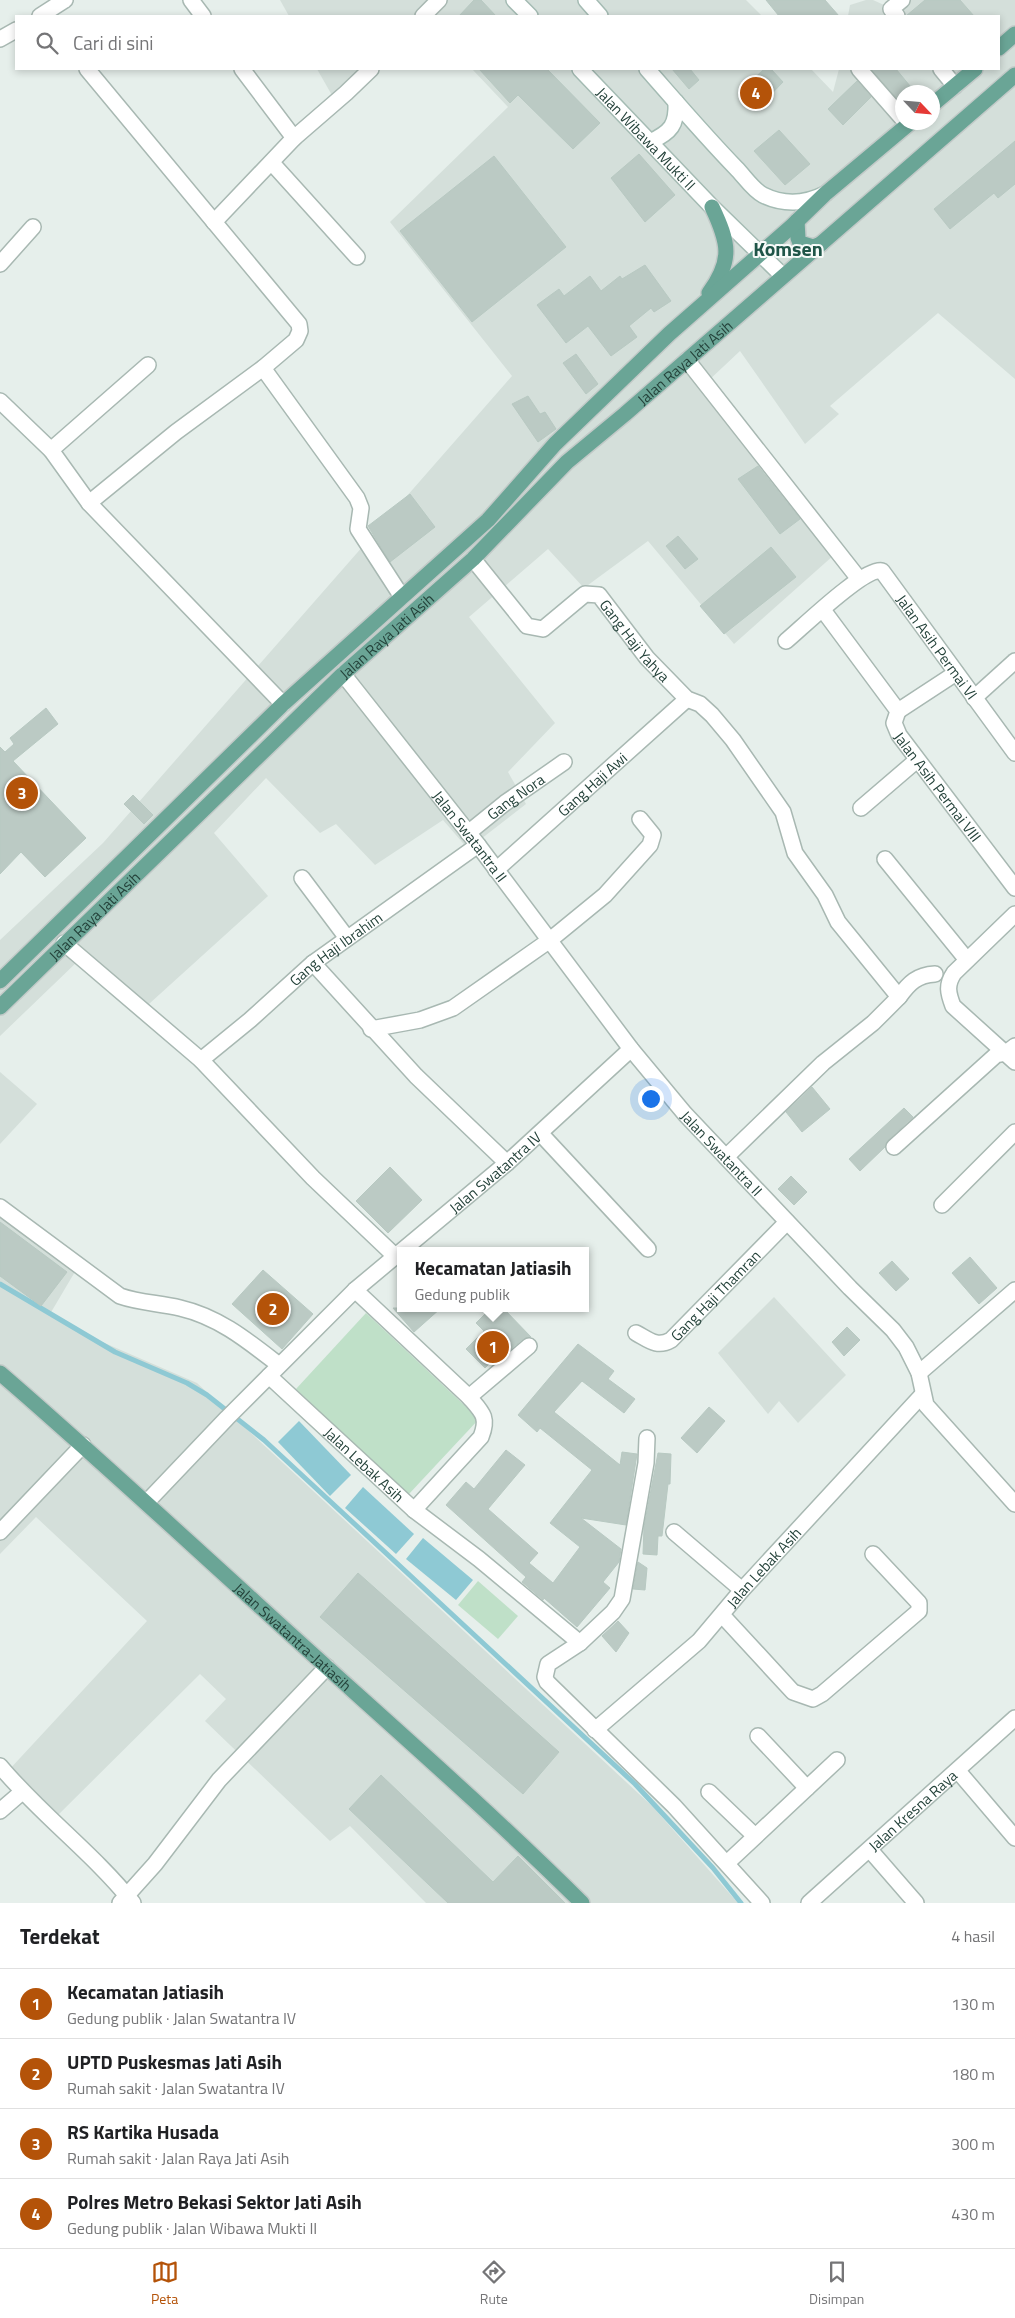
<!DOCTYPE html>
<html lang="id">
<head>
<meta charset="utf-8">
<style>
	body { margin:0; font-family:"Titillium Web",sans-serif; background:#f6f6f6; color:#202124 }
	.compass { position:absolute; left:895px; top:85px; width:45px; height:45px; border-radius:50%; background:#fff; box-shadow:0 2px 8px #0003; rotate:116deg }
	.you { position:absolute; left:650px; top:1098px; width:18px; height:18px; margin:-12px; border:4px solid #fff; border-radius:50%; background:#1a73e8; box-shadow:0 0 0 8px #1a73e833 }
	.badge { display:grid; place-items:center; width:32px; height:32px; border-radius:50%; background:#b45309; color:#fff; font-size:16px; font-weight:700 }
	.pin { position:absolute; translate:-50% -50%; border:2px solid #fff; box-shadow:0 1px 5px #0006 }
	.popup { position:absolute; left:397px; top:1247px; width:192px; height:65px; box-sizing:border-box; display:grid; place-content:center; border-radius:0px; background:#fff; filter:drop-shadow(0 1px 4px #0005); font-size:16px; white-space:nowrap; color:#757577 }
	.popup b { font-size:19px; color:#202124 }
	.popup::after { content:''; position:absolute; left:50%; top:100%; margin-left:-10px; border:10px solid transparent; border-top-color:#fff }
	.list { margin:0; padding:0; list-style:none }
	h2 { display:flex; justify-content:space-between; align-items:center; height:65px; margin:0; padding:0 20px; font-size:21px }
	h2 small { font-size:16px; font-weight:400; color:#757577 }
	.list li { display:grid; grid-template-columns:32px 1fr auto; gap:15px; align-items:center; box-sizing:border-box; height:70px; padding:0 20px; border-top:1px solid #e0e0e0 }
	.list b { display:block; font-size:19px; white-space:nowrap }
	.list p { margin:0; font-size:16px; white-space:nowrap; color:#757577 }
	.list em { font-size:16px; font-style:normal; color:#757577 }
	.icon { flex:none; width:28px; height:28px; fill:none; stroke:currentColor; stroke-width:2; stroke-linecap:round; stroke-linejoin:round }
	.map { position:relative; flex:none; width:1015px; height:1903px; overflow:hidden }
	.search { position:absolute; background:#fff; box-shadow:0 2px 8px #0003; left:15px; right:15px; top:15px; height:55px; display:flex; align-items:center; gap:12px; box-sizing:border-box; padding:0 18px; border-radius:0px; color:#757577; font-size:19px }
	.sheet { height:345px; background:#fff }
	nav { display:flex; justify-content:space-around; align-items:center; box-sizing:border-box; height:70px; border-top:1px solid #e0e0e0; background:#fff; font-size:14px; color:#757577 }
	nav a { display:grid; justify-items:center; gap:2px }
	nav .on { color:#b45309 }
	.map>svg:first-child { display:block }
</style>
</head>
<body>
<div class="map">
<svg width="1015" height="1903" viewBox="0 0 1015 1903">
	<rect width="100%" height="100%" fill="#e6efeb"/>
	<!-- built -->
	<g fill="#d4dfda" fill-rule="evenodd">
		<path d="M280,0H746L762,16H289Z"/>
		<path d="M866,0H873L884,5L889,0H1015V379L938,313L830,406L839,414L805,444L740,351L707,382L834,555L734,644L648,541L584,588L548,549L469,617L555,723L508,772L526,804L468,849L443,820L375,865L336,824L320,833L266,778L214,833L268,896L139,1013L78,961L0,1036V940L103,843L512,376L390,222L508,107L472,69H811L833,92L839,69H999V16H848L850,5ZM902,92H932V122H902Z"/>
		<path d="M317,69H363L333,97Z"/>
		<path d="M0,1072L37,1104L0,1144Z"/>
		<path d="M0,1213L76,1270L50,1314L100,1341L197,1383L653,1807L738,1903H426L350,1826L330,1841L205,1721L226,1699L200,1674L53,1820L8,1771L147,1621L36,1517L0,1554Z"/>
		<path d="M774,1297L846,1375L798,1423L779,1401L768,1414L718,1353Z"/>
	</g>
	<!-- green -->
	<g fill="#bfe0c8">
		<path d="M366,1313L479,1419L408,1495L296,1389Z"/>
		<path d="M478,1581L518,1616L498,1639L458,1605Z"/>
	</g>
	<!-- water -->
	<g fill="#8ec9d4">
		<path d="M299,1421L351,1475L330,1496L278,1442Z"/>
		<path d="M363,1487L414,1534L396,1554L345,1508Z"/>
		<path d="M423,1538L473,1580L456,1600L406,1559Z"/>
	</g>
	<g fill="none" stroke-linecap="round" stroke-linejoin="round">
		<!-- stream -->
		<path stroke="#8ec9d4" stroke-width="5" d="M0,1284L115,1352L187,1383L207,1395L264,1440L635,1784L713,1868L741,1903"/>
	</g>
	<!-- building -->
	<g fill="#bbcac4" stroke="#b8c9c2">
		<path d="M474,0H481L496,16H459Z"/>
		<path d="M766,0H825L839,16H779Z"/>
		<path d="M925,0H960L974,16H906Z"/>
		<path d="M479,69H547L600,123L573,149L518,95L510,103Z"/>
		<path d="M672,69H690L699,80L689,89Z"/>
		<path d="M764,69H771L783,82L755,111L738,94Z"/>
		<path d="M871,69H896L915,92H902V104Z"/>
		<path d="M857,81L871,97L843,125L828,109Z"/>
		<path d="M779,130L810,164L785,185L754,151Z"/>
		<path d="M1015,141V184L998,198L994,193L950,229L934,209Z"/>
		<path d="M639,154L675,195L645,222L611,178Z"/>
		<path d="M494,156L566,247L472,322L400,231Z"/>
		<path d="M645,265L671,301L654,312L651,308L629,326L637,337L611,356L588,326L566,343L537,305L559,289L564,296L590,276L601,291L620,276L622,279Z"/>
		<path d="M576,354L598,384L586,394L563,363Z"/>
		<path d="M528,396L540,414L545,412L556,429L538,442L512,404Z"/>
		<path d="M758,466L800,519L780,534L738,479Z"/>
		<path d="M410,494L435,527L390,562L368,526Z"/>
		<path d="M678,536L698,559L685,569L666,546Z"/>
		<path d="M771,547L796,577L724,634L700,606Z"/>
		<path d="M46,708L58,724L13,761L86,838L45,877L21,852L0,874V747L5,752L14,744L10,738Z"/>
		<path d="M133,795L153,815L144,824L124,804Z"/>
		<path d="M812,1087L830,1109L802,1132L786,1112Z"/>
		<path d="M904,1108L913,1117L888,1140L885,1147L860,1171L849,1159Z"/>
		<path d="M390,1167L422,1200L388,1233L356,1201Z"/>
		<path d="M791,1176L807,1192L794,1205L778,1189Z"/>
		<path d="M0,1222L67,1272L41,1306L0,1276Z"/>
		<path d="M970,1257L997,1288L979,1304L952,1273Z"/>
		<path d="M892,1261L909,1279L896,1291L879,1273Z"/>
		<path d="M263,1270L313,1314L282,1349L232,1304Z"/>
		<path d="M393,1308H441L414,1332Z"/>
		<path d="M491,1308H503L531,1337L523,1339L506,1353L503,1350L485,1368L466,1349L484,1331L476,1323Z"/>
		<path d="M847,1327L860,1340L844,1356L832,1342Z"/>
		<path d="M578,1344L614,1371L608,1379L635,1399L624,1413L582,1381L554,1412L620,1465L622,1452L637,1454L626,1525L581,1518L621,1549L619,1562L603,1582L610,1588L577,1627L544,1598L543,1600L522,1582L526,1577L446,1505L466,1482L474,1489L506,1450L525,1465L488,1509L538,1553L529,1563L553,1583L580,1547L550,1523L592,1470L540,1428L537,1432L518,1415Z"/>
		<path d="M709,1407L725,1421L697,1453L681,1438Z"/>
		<path d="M658,1453L671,1454L670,1484H668L662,1536H658L657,1555L643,1554L644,1527Z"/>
		<path d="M638,1562L647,1568L645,1590L633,1589Z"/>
		<path d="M358,1573L559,1752L523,1794L320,1617Z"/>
		<path d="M618,1621L629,1633L616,1652L602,1636Z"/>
		<path d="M381,1775L493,1882L518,1856L565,1903H448L349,1809Z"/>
	</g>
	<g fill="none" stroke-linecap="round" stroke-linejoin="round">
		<defs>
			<g id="street">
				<path d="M191,0L203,16"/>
				<path d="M40,16L65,0"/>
				<path d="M423,16L439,0"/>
				<path d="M897,16L891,9L902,0"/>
				<path d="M0,39L16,30"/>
				<path d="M87,69L299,324L300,331L296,340L263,368L176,432L89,503"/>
				<path d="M242,69L294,138"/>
				<path d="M859,69L902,118"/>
				<path d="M941,69L955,86"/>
				<path d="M272,163L357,257"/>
				<path d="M214,222L294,138L346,93L371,69"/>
				<path d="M0,264L33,227"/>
				<path d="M687,360L859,579"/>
				<path d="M263,368L357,498L361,508L358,529L402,597"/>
				<path d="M0,401L51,450L89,503L283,704"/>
				<path d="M51,450L148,365"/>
				<path id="s1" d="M473,559L527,626L543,629L585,594L599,595L647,658L687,699L700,704L712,715L733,740L783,812L795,853L825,895L838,922L899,997L873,1023L823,1063L726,1157"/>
				<path id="s2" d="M823,610L898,711L894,723L899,735L1015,888"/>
				<path id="s3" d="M786,641C803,627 864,567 882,571L1015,753"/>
				<path id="s4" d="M343,674L478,845L631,1049L685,1114L850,1288L893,1330L906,1347L919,1373L926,1405L1015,1504"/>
				<path d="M974,698L1015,661"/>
				<path d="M898,711L956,673"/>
				<path d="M861,808L917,760"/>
				<path id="s5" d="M468,833L505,803L564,762"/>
				<path d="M885,859L967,960"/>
				<path id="s6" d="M496,870L687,699"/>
				<path d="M302,878L347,938"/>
				<path d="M1015,914L954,973C946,985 948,993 953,1006L1015,1062"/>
				<path d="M64,943L201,1060L313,1178L395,1256"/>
				<path d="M313,963L416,1076L507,1163"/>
				<path d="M899,997C909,983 917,975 935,974"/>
				<path d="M371,1029L420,1020L453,1008L550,940L605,895L650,845L653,835L640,819"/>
				<path id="s7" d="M201,1060L250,1020L313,963L478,845"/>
				<path d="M541,1134L648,1249"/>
				<path d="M894,1147L996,1055L1006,1053L1015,1046"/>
				<path d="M942,1205L1015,1132"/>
				<path d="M0,1207L120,1296C140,1303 160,1303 180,1308C219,1317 248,1341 279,1365"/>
				<path d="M355,1290L469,1397C482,1412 489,1417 481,1437L414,1510"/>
				<path id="s8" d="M636,1333C649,1340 657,1348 671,1340L787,1222"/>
				<path d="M919,1373L1015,1290"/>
				<path id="s9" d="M269,1376L414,1510L479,1559L580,1643L548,1664L545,1677L547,1682L674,1806L762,1903"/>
				<path d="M469,1397L529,1346"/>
				<path id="s10" d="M147,1502L227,1418L355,1290L507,1163L631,1049"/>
				<path d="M0,1532L83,1445"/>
				<path d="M674,1532L742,1590"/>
				<path d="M722,1615L793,1692L813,1699L822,1694L919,1611V1603L873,1554"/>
				<path d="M580,1643L613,1612L622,1599L646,1463L647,1438"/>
				<path id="s11" d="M595,1730L699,1641L742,1590L923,1394"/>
				<path d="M758,1736L807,1788"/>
				<path d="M0,1766C41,1815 93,1853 133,1903"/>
				<path d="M958,1771L1015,1838"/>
				<path d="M709,1792L755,1836"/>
				<path d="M0,1811L22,1792"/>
				<path d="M870,1850L916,1903"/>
				<path d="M727,1863L837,1760"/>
				<path d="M120,1903L155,1864L219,1780L327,1667"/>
				<path id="s12" d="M809,1903L1015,1718"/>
			</g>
			<g id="secondary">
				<path d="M514,0L530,16"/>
				<path d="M586,0L600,16"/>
				<path id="s13" d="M580,69L712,207L783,276"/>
				<path d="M647,69C676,102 705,136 736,168C744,176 753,190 763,195C783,205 805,204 825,194"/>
				<path d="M650,142C671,132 677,125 676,102"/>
			</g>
			<g id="primary">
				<path d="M999,48L1015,34"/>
				<path d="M932,105L975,69"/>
				<path d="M797,221L798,238L800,243L813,247L821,244"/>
				<path d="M709,293C733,260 729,243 712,207"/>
				<path d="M0,981L283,704L488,520L555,444L669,334L792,226L825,194L911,122"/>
				<path id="s14" d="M0,1007L343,674L473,559L567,462L625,414L1015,75"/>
				<path id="s15" d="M0,1373C87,1448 171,1526 256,1603C365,1703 477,1799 582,1903"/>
			</g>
		</defs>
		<!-- street casing -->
		<use href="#street" stroke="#a8b8b2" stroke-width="18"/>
		<!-- secondary casing -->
		<use href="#secondary" stroke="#a4bbb3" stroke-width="18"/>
		<!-- primary casing -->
		<use href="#primary" stroke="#c2cac8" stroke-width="18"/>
		<!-- street -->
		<use href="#street" stroke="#fff" stroke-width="15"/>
		<!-- secondary -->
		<use href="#secondary" stroke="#fff" stroke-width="15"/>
		<!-- primary -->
		<use href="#primary" stroke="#6aa596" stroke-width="15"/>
	</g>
	<g text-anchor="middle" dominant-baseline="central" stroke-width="4" stroke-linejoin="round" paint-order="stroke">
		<!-- street labels -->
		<g font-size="15" fill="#24423a" stroke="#f7fbf9">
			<text stroke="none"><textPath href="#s13" startOffset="96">Jalan Wibawa Mukti II</textPath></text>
			<text stroke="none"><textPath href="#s14" startOffset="941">Jalan Raya Jati Asih</textPath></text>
			<text stroke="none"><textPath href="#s14" startOffset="536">Jalan Raya Jati Asih</textPath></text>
			<text stroke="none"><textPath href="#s1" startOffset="229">Gang Haji Yahya</textPath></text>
			<text stroke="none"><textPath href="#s3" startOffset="214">Jalan Asih Permai VI</textPath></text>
			<text stroke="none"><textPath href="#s6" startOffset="129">Gang Haji Awi</textPath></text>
			<text stroke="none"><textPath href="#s2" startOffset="216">Jalan Asih Permai VIII</textPath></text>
			<text stroke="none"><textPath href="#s5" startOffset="60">Gang Nora</textPath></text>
			<text stroke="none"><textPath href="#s4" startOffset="206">Jalan Swatantra II</textPath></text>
			<text stroke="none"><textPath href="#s14" startOffset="131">Jalan Raya Jati Asih</textPath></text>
			<text stroke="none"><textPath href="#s7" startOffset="175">Gang Haji Ibrahim</textPath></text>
			<text stroke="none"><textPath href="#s4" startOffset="611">Jalan Swatantra II</textPath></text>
			<text stroke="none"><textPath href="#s10" startOffset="480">Jalan Swatantra IV</textPath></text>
			<text stroke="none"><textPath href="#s8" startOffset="101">Gang Haji Thamran</textPath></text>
			<text stroke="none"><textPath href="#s9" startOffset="130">Jalan Lebak Asih</textPath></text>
			<text stroke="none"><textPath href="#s11" startOffset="235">Jalan Lebak Asih</textPath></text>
			<text stroke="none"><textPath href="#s15" startOffset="394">Jalan Swatantra-Jatiasih</textPath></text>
			<text stroke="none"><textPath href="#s12" startOffset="139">Jalan Kresna Raya</textPath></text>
		</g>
		<!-- district labels -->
		<g font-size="20" font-weight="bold" fill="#1f5548" stroke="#f7fbf9">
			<text x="788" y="248">Komsen</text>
		</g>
	</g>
</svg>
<svg class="compass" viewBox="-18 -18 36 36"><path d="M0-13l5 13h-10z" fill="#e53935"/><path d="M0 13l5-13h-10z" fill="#757577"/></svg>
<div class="you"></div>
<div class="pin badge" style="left:493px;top:1347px">1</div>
<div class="popup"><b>Kecamatan Jatiasih</b>Gedung publik</div>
<div class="pin badge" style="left:273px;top:1309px">2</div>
<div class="pin badge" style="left:22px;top:793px">3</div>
<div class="pin badge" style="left:756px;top:93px">4</div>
<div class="search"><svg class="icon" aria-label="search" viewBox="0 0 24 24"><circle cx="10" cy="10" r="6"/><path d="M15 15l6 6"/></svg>Cari di sini</div>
</div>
<section class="sheet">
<h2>Terdekat<small>4 hasil</small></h2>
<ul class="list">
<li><span class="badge">1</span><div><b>Kecamatan Jatiasih</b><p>Gedung publik · Jalan Swatantra IV</p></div><em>130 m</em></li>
<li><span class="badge">2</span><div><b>UPTD Puskesmas Jati Asih</b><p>Rumah sakit · Jalan Swatantra IV</p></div><em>180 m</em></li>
<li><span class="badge">3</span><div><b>RS Kartika Husada</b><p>Rumah sakit · Jalan Raya Jati Asih</p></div><em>300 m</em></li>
<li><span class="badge">4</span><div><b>Polres Metro Bekasi Sektor Jati Asih</b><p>Gedung publik · Jalan Wibawa Mukti II</p></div><em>430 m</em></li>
</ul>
</section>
<nav>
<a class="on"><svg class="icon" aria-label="map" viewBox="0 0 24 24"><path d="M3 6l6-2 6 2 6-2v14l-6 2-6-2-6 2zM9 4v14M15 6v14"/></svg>Peta</a>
<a><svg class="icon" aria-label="directions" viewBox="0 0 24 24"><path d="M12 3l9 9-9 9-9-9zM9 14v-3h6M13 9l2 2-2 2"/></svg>Rute</a>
<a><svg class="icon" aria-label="saved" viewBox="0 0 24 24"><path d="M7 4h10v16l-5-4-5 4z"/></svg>Disimpan</a>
</nav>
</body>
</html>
